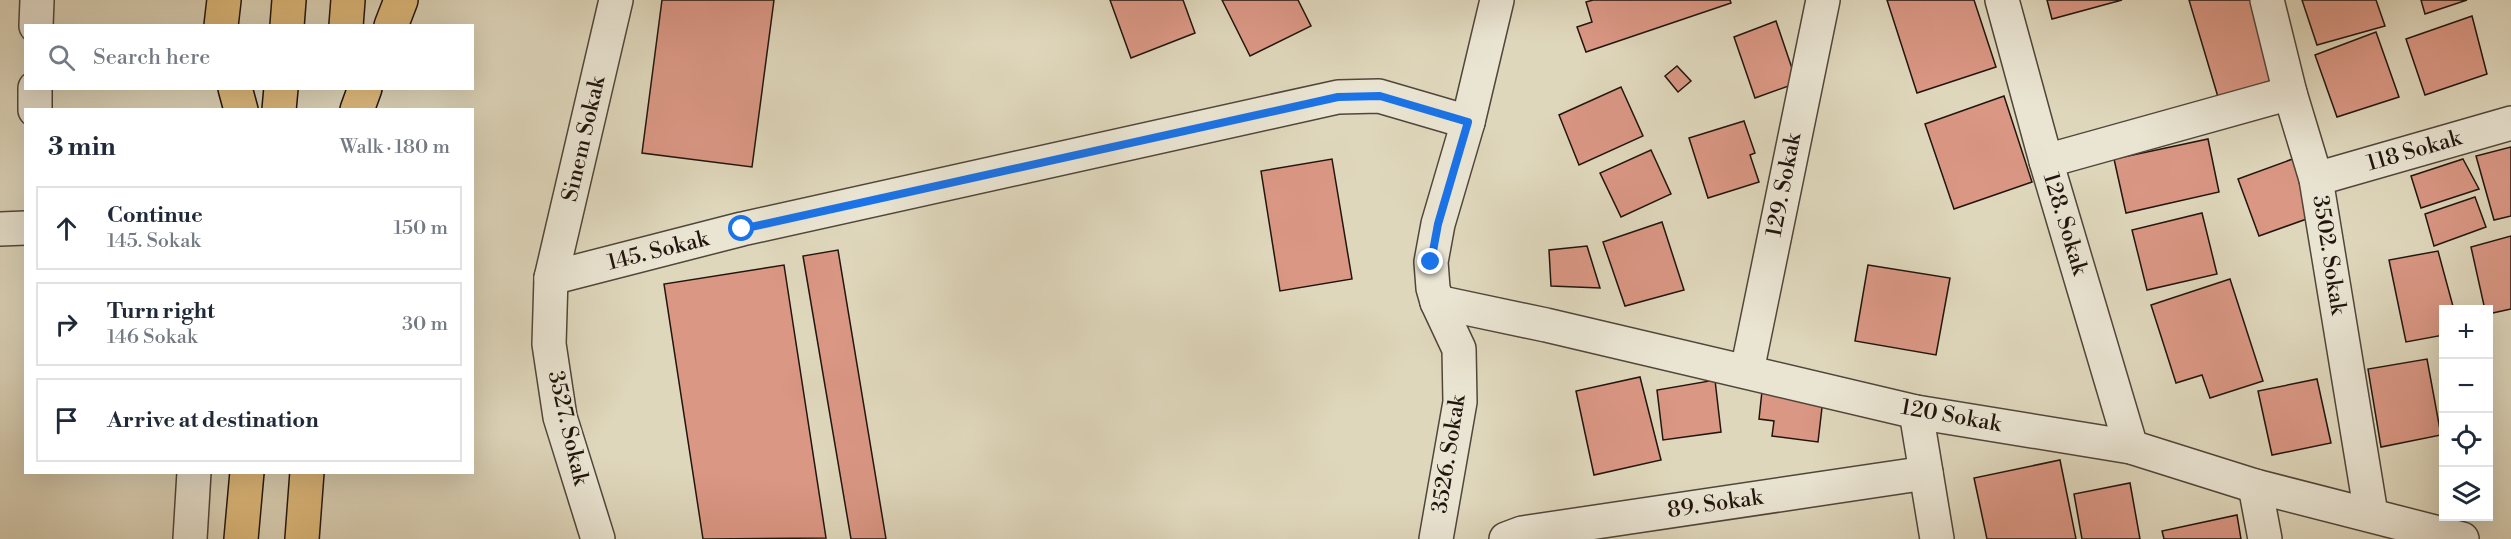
<!DOCTYPE html>
<html lang="en">
<head>
<meta charset="utf-8">
<style>
	body { margin:0; font-family:"Libre Bodoni",serif; background:#f6f6f7; color:#1f2937 }
	.controls { position:absolute; right:18px; bottom:18px; display:grid; overflow:hidden; border-radius:0px; box-shadow:0 6px 24px #0002 }
	.controls button { width:54px; height:54px; display:grid; place-items:center; padding:0; border:0; border-bottom:2px solid #e0e1e3; background:#fff; color:#1f2937; font:30px sans-serif }
	.stop { position:absolute; width:18px; height:18px; margin:-14px; border:4px solid #1a73e8; border-radius:50%; background:#fff }
	.stop.end { background:#1a73e8; border-color:#fff; box-shadow:0 2px 6px #0008 }
	.list { margin:0; padding:0; list-style:none }
	h2 { display:flex; justify-content:space-between; align-items:center; height:78px; margin:0; padding:0 24px; font-size:26px }
	h2 small { font-size:20px; font-weight:400; color:#747a83 }
	.list li { display:grid; grid-template-columns:39px 1fr auto; gap:18px; align-items:center; box-sizing:border-box; height:84px; margin:0 12px 12px; padding:0 12px; border:2px solid #e0e1e3; border-radius:0px }
	.list b { display:block; font-size:22px; white-space:nowrap }
	.list p { margin:0; font-size:20px; white-space:nowrap; color:#747a83 }
	.list em { font-size:20px; font-style:normal; color:#747a83 }
	.icon { flex:none; width:33px; height:33px; fill:none; stroke:currentColor; stroke-width:2; stroke-linecap:round; stroke-linejoin:round }
	.map { position:relative; flex:none; width:2511px; height:539px; overflow:hidden }
	.search { position:absolute; background:#fff; box-shadow:0 6px 24px #0002; left:24px; top:24px; width:450px; height:66px; display:flex; align-items:center; gap:15px; box-sizing:border-box; padding:0 21px; border-radius:0px; color:#747a83; font-size:22px }
	.panel { position:absolute; background:#fff; box-shadow:0 6px 24px #0002; left:24px; top:108px; width:450px; height:366px; border-radius:0px }
	.map>svg:first-child { display:block }
</style>
</head>
<body>
<div class="map">
<svg width="2511" height="539" viewBox="0 0 2511 539">
	<rect width="100%" height="100%" fill="#dfd7bc"/>
	<filter id="stains"><feTurbulence type="fractalNoise" baseFrequency=".00333" numOctaves="4"/><feColorMatrix values="0 0 0 0 .2 0 0 0 0 .09 0 0 0 0 .02 0 0 0 .5 -.17"/></filter>
	<radialGradient id="worn" r=".72"><stop offset=".6" stop-color="#630" stop-opacity="0"/><stop offset="1" stop-color="#630" stop-opacity=".3"/></radialGradient>
	<!-- building -->
	<g fill="#da9784" stroke="#21150e" stroke-width="1.5">
		<path d="M662,0H774L752,167L642,153Z"/>
		<path d="M1110,0H1183L1195,33L1131,58Z"/>
		<path d="M1222,0H1298L1311,26L1250,56Z"/>
		<path d="M1593,0H1730L1731,3L1586,52L1577,27L1592,22L1586,2Z"/>
		<path d="M1887,0H1974L1996,67L1917,93Z"/>
		<path d="M2047,0H2122L2052,19Z"/>
		<path d="M2189,0H2262L2286,76L2218,97Z"/>
		<path d="M2302,0H2376L2385,26L2317,45Z"/>
		<path d="M2421,0H2467L2425,14Z"/>
		<path d="M2472,16L2487,74L2425,95L2406,39Z"/>
		<path d="M1776,21L1797,83L1755,98L1734,37Z"/>
		<path d="M2376,32L2399,97L2337,117L2315,55Z"/>
		<path d="M1677,66L1691,81L1678,92L1665,76Z"/>
		<path d="M1621,87L1643,136L1579,165L1559,115Z"/>
		<path d="M2004,96L2032,182L1954,209L1925,124Z"/>
		<path d="M1744,121L1755,153L1750,155L1759,182L1708,198L1689,138Z"/>
		<path d="M2208,139L2219,192L2126,213L2114,159Z"/>
		<path d="M2511,147V216L2494,220L2476,156Z"/>
		<path d="M1651,150L1671,194L1621,217L1600,173Z"/>
		<path d="M2309,153L2329,211L2259,236L2238,179Z"/>
		<path d="M1332,159L1352,279L1280,291L1261,171Z"/>
		<path d="M2463,159L2479,189L2421,208L2411,176Z"/>
		<path d="M2475,197L2486,227L2434,246L2425,214Z"/>
		<path d="M2202,213L2217,274L2147,290L2132,230Z"/>
		<path d="M1662,222L1684,290L1625,306L1603,242Z"/>
		<path d="M2511,236V309L2488,314V310H2485L2471,247Z"/>
		<path d="M1587,246L1600,288L1551,286L1549,250Z"/>
		<path d="M838,250L886,539H851L803,256Z"/>
		<path d="M2438,251L2454,310H2444V335L2406,342L2389,260Z"/>
		<path d="M784,265L826,538L703,539L664,284Z"/>
		<path d="M1868,265L1950,278L1936,355L1855,341Z"/>
		<path d="M2230,279L2263,381L2210,398L2202,375L2176,383L2151,305Z"/>
		<path d="M2427,359L2441,435L2381,447L2368,369Z"/>
		<path d="M1640,377L1661,460L1594,475L1576,391Z"/>
		<path d="M2317,379L2331,443L2272,455L2258,391Z"/>
		<path d="M1715,380L1721,432L1663,440L1657,390Z"/>
		<path d="M1762,391L1823,399L1818,442L1772,436L1774,421L1759,419Z"/>
		<path d="M2060,460L2076,539H1987L1974,478Z"/>
		<path d="M2130,483L2140,539H2082L2074,494Z"/>
		<path d="M2237,515L2241,539H2164L2162,531Z"/>
	</g>
	<g fill="none" stroke-linecap="round" stroke-linejoin="round">
		<defs>
			<g id="minor">
				<path d="M2002,0L2046,161L2131,447"/>
				<path d="M2267,0L2290,93L2316,179L2371,514"/>
				<path d="M36,26L37,0"/>
				<path d="M35,110V88"/>
				<path d="M2046,161L2290,93"/>
				<path d="M2316,179L2511,123"/>
				<path d="M0,229L26,228"/>
				<path d="M551,278L742,229L1338,97L1379,96L1468,122"/>
				<path d="M1437,302L1546,325L1916,412L2131,447L2255,486L2462,539"/>
				<path d="M1747,371L1823,0"/>
				<path d="M1916,412L1937,539"/>
				<path d="M2255,486L2265,539"/>
				<path d="M190,539L194,472"/>
				<path d="M598,539L560,417L549,344L551,278L616,0"/>
				<path d="M1436,539L1460,402L1459,349L1437,302L1433,288L1431,262L1438,224L1468,122L1497,0"/>
				<path d="M1506,539L1522,533L1926,473"/>
			</g>
			<g id="highway">
				<path d="M221,26L224,0"/>
				<path d="M287,26L289,0"/>
				<path d="M346,26L348,0"/>
				<path d="M391,26L401,0"/>
				<path d="M235,88L241,110"/>
				<path d="M279,110L281,88"/>
				<path d="M357,110L365,88"/>
				<path d="M241,539L247,472"/>
				<path d="M302,539L307,472"/>
			</g>
		</defs>
		<!-- minor casing -->
		<use href="#minor" stroke="#50463a" stroke-width="36"/>
		<!-- highway casing -->
		<use href="#highway" stroke="#21150e" stroke-width="36"/>
		<!-- minor -->
		<use href="#minor" stroke="#eae5d3" stroke-width="33"/>
		<!-- highway -->
		<use href="#highway" stroke="#e0bc7e" stroke-width="33"/>
	</g>
	<g fill="none" stroke-linecap="round" stroke-linejoin="round">
		<!-- route -->
		<path stroke="#1a73e8" stroke-width="8" d="M742,229L1338,97L1380,96L1468,122L1438,224L1431,262"/>
	</g>
	<g text-anchor="middle" dominant-baseline="central" stroke-width="4.5" stroke-linejoin="round" paint-order="stroke">
		<!-- street labels -->
		<g font-size="22" fill="#21150e" stroke="#eae5d3">
			<text transform="translate(584 139) rotate(-77)">Sinem Sokak</text>
			<text transform="translate(2414 151) rotate(-16)">118 Sokak</text>
			<text transform="translate(1784 185) rotate(-79)">129. Sokak</text>
			<text transform="translate(2065 224) rotate(73)">128. Sokak</text>
			<text transform="translate(658 251) rotate(-14)">145. Sokak</text>
			<text transform="translate(2329 255) rotate(81)">3502. Sokak</text>
			<text transform="translate(1951 416) rotate(10)">120 Sokak</text>
			<text transform="translate(568 428) rotate(77)">3527. Sokak</text>
			<text transform="translate(1449 454) rotate(-81)">3526. Sokak</text>
			<text transform="translate(1715 504) rotate(-8)">89. Sokak</text>
		</g>
	</g>
	<rect width="100%" height="100%" filter="url(#stains)"/>
	<rect width="100%" height="100%" fill="url(#worn)"/>
</svg>
<div class="controls">
<button>+</button>
<button>−</button>
<button><svg class="icon" aria-label="locate" viewBox="0 0 24 24"><circle cx="12" cy="12" r="6"/><path d="M12 2v4M12 18v4M2 12h4M18 12h4"/></svg></button>
<button><svg class="icon" aria-label="layers" viewBox="0 0 24 24"><path d="M12 4l9 5-9 5-9-5zM3 14l9 5 9-5"/></svg></button>
</div>
<div class="stop" style="left:742px;top:229px"></div>
<div class="stop end" style="left:1431px;top:262px"></div>
<div class="search"><svg class="icon" aria-label="search" viewBox="0 0 24 24"><circle cx="10" cy="10" r="6"/><path d="M15 15l6 6"/></svg>Search here</div>
<section class="panel">
<h2>3 min<small>Walk · 180 m</small></h2>
<ul class="list">
<li><svg class="icon" aria-label="ahead" viewBox="0 0 24 24"><path d="M12 20V5M6 11l6-6 6 6"/></svg><div><b>Continue</b><p>145. Sokak</p></div><em>150 m</em></li>
<li><svg class="icon" aria-label="right" viewBox="0 0 24 24"><path d="M7 20v-9h11M14 6l5 5-5 5"/></svg><div><b>Turn right</b><p>146 Sokak</p></div><em>30 m</em></li>
<li><svg class="icon" aria-label="arrive" viewBox="0 0 24 24"><path d="M6 21V4h12l-3 4 3 4H6"/></svg><div><b>Arrive at destination</b></div></li>
</ul>
</section>
</div>
</body>
</html>
